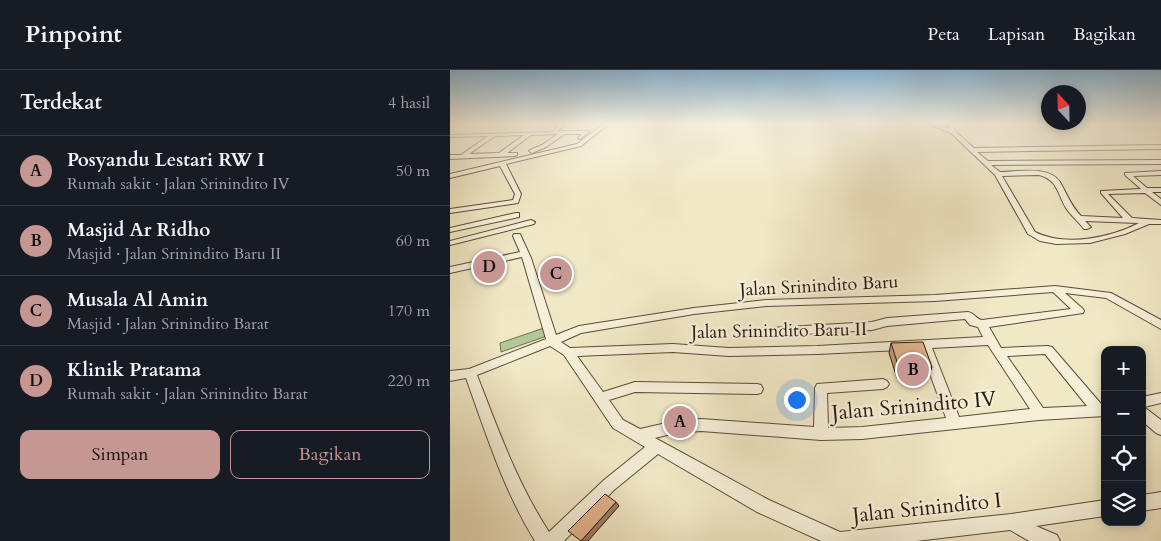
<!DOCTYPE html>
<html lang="id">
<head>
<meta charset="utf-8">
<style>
	body { margin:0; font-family:Cardo,serif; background:#242831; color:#f1f3f6 }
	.controls { position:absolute; right:15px; bottom:15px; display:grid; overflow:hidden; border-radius:10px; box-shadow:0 2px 12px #0003 }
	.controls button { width:45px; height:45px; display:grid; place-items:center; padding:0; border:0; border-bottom:1px solid #363941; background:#171b24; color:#f1f3f6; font:25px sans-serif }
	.compass { position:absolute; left:591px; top:15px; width:45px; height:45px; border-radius:50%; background:#171b24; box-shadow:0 2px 12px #0003; rotate:338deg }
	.you { position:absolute; left:346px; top:329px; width:18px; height:18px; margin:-12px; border:4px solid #fff; border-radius:50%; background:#1a73e8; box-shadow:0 0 0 8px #1a73e833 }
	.badge { display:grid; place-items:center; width:32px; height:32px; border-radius:50%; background:#c59692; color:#111; font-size:16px; font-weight:700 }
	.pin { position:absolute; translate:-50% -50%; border:2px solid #fff; box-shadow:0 1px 5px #0006 }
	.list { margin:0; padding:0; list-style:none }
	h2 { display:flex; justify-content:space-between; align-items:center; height:65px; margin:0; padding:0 20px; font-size:21px }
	h2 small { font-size:16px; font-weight:400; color:#9ea1a6 }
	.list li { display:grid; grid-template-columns:32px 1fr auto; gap:15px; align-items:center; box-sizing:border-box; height:70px; padding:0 20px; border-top:1px solid #363941 }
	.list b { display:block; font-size:19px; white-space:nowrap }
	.list p { margin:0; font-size:16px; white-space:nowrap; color:#9ea1a6 }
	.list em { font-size:16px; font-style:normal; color:#9ea1a6 }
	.actions { display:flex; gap:10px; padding:15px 20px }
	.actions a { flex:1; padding:11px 0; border:1px solid #c59692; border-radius:10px; text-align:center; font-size:18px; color:#c59692 }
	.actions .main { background:#c59692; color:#111 }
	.icon { flex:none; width:28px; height:28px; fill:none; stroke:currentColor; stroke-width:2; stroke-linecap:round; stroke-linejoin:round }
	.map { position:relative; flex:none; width:711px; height:471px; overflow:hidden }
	header { display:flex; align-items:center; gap:30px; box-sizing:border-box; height:70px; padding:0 25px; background:#171b24; border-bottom:1px solid #363941 }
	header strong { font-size:24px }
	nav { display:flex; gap:28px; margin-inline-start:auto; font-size:18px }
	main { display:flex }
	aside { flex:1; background:#171b24 }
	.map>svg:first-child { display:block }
</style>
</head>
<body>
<header>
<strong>Pinpoint</strong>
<nav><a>Peta</a><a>Lapisan</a><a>Bagikan</a></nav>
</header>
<main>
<aside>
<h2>Terdekat<small>4 hasil</small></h2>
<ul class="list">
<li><span class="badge">A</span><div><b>Posyandu Lestari RW I</b><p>Rumah sakit · Jalan Srinindito IV</p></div><em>50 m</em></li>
<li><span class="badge">B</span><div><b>Masjid Ar Ridho</b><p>Masjid · Jalan Srinindito Baru II</p></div><em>60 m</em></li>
<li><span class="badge">C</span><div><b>Musala Al Amin</b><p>Masjid · Jalan Srinindito Barat</p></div><em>170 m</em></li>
<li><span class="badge">D</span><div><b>Klinik Pratama</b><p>Rumah sakit · Jalan Srinindito Barat</p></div><em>220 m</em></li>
</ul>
<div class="actions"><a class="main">Simpan</a><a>Bagikan</a></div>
</aside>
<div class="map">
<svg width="711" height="471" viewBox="0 0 711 471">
	<rect width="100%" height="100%" fill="#f1e8c5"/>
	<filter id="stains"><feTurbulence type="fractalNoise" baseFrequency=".004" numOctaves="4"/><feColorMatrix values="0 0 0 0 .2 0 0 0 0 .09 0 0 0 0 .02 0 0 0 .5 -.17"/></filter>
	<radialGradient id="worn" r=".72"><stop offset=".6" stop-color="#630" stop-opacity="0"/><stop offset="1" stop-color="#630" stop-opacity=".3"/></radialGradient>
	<!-- green -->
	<path fill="#b4c799" stroke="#706f53" d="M94,258L97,266L51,282L50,273Z"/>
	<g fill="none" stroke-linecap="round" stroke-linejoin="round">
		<defs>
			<g id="street">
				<path d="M5,53H10L0,57V54Z"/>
				<path d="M112,53H117L107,61H137L139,62L130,69L128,68L132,64H115L96,77L82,83L79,81L80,80L92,75L108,64L81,65L57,83H67V85L65,86L0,89V85H11L38,66L0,67V65L101,62ZM74,65L49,83L19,84L45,66Z"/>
				<path d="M155,53H160L131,76L56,94L71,124L68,133L0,143V139L63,130L65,124L50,96L0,108V104L127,74Z"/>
				<path d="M476,53H482L500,59L498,53H502L505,61L524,78L711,75V79L527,82L538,91L711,90V94L541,95L550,102C567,102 599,95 610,112C617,124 621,136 631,146L673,148L651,123V121L691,119L675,105V103L711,101V105L683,106L697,118H711V122H702L711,129V135L695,123L658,124L682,148L711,150V154H699L675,164L640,173L606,174L590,171L578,164L545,105L501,63ZM589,105C608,110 607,123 616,138C621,146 628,151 634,159H637L641,157L635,151L689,153C660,168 615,177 585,162L552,106Z"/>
				<path d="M66,143H69V147L0,162V158Z"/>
				<path d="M81,150L85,152L84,154L0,175V171Z"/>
				<path d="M64,164H70L81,188L106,265L129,256L244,238L316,230L485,225L605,216L661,223L711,250V259L656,228L615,223L633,239L634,241L633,243L539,257L551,278L598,276L602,277L652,335L655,334V346L589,350L412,369L371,370L251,361L225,363L205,368L319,430L390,462L561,444L655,430V446L586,456L607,465L610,471H579L560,460L466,471H371L307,442L208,384L164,420L114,471H85C54,421 36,364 16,308L0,311V301L19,299L96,269L72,187L0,203V197L70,182L63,166ZM603,222L621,239L532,250C526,249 524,243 518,242L437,248L422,252L305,259L301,260L300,263L301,266L305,267L422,260L437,256L515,249L520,255L528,257L533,267L367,276L279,278L223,274L120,278L111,272L131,263L244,244L316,236L485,231ZM538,275L580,339L509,347L482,278ZM100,276L114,285L163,358L195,377L154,410L99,462C67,413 48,359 27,305ZM471,279L496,348L412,357L378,358L377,323L433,319L437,317L439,314L437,311L433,309L367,314L365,318L364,357L251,349L225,351L190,359L173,350L159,330L185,322L307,324L311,323L313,319L311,315L307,314L185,312L153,322L127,286L223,282L279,286L367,284ZM595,284L637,336L593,338L557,286Z"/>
				<path d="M711,323V333L694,337L711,350V365L706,363L692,351V327Z"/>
				<path d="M711,422V438L692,441V425Z"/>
			</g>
		</defs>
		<!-- street casing -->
		<use href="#street" stroke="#5c4b3b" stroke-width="2"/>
		<!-- street -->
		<use href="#street" fill="#f6f0d9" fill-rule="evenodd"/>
	</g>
	<!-- wall -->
	<path fill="#c59c7a" stroke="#2b170d" d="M441,273L482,297L479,306L447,308L439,283Z"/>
	<!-- shaded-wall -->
	<path fill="#a07f63" stroke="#2b170d" d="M166,432L169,436L138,471H131Z"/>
	<!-- building -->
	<g fill="#e5b58e" stroke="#2b170d">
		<path d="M473,272L482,297L449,298L441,273Z"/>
		<path d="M155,424L166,432L131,471L118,461Z"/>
	</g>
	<!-- sky -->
	<linearGradient id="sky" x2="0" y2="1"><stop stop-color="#8bb8d8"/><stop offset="0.45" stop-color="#f9f5e5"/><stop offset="1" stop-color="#f9f5e5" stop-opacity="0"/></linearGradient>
	<rect width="711" height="119" fill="url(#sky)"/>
	<g text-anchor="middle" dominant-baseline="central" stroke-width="4.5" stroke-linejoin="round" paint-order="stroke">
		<!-- street labels -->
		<g font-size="18" fill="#2b170d" stroke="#f6f0d9">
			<text transform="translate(369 216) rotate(-3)">Jalan Srinindito Baru</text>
			<text transform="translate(329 261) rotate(-1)">Jalan Srinindito Baru II</text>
		</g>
		<!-- near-street labels -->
		<g font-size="21" fill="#2b170d" stroke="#f6f0d9">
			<text transform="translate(464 336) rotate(-5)">Jalan Srinindito IV</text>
			<text transform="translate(477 438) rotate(-6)">Jalan Srinindito I</text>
		</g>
	</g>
	<rect width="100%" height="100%" filter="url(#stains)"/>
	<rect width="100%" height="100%" fill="url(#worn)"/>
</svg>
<div class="controls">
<button>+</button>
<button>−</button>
<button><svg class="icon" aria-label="locate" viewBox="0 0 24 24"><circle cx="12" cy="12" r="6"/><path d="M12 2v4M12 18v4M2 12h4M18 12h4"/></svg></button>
<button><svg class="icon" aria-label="layers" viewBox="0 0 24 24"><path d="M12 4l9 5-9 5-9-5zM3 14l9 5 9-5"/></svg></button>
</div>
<svg class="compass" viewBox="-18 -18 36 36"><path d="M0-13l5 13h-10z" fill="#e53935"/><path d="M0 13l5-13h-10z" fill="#9ea1a6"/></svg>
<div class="you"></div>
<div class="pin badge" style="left:230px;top:352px">A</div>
<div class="pin badge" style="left:463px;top:300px">B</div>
<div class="pin badge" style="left:106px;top:204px">C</div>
<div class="pin badge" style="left:39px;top:197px">D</div>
</div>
</main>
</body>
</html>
